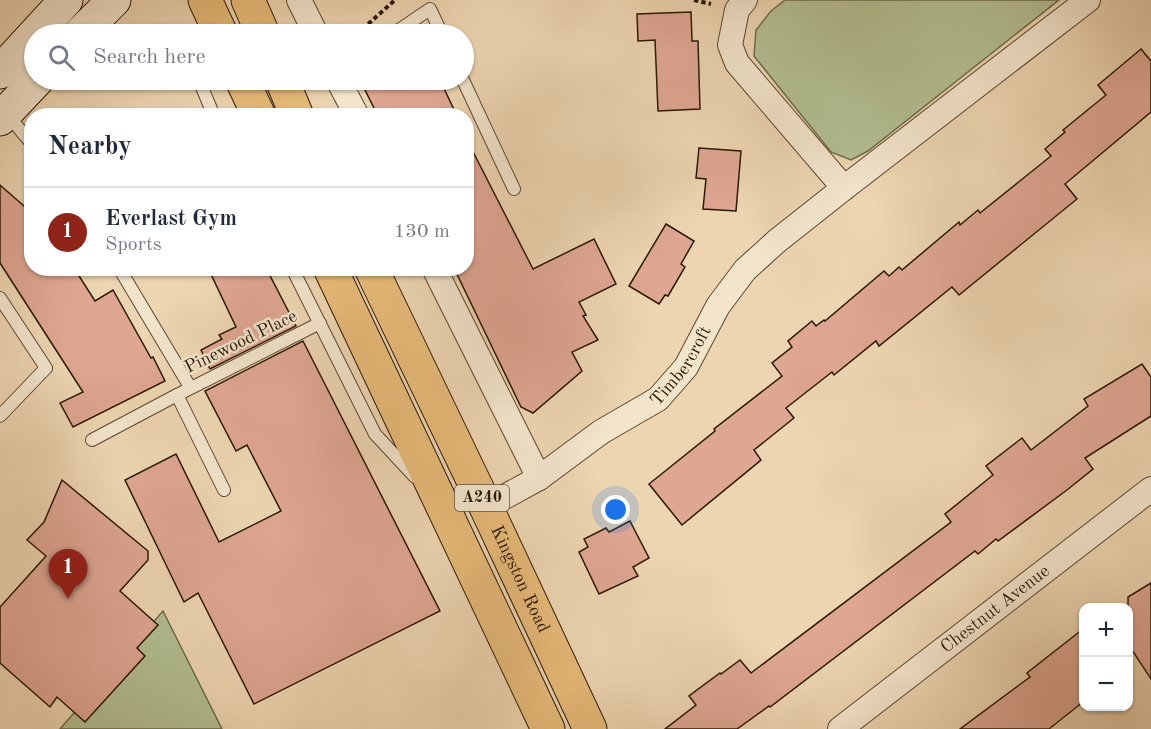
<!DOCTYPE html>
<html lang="en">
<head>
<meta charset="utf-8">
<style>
	body { margin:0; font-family:"Old Standard TT",serif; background:#f6f6f7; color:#1f2937 }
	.controls { position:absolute; right:18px; bottom:18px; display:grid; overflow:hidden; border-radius:12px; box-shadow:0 2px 4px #0004 }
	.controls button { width:54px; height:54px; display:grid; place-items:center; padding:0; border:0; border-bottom:2px solid #e0e1e3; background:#fff; color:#1f2937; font:30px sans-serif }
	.you { position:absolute; left:616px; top:510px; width:21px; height:21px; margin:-15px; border:4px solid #fff; border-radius:50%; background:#1a73e8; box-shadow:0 0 0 9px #1a73e833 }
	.badge { display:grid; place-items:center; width:39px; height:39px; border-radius:50%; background:#8f2418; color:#fff; font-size:20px; font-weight:700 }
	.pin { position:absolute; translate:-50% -50px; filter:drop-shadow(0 2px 3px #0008) }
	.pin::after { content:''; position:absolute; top:32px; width:21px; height:18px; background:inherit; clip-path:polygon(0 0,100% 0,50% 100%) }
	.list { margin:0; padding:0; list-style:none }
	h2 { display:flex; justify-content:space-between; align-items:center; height:78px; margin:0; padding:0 24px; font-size:26px }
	h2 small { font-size:20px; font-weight:400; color:#747a83 }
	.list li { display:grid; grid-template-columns:39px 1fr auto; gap:18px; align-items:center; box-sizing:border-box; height:90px; padding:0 24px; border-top:2px solid #e0e1e3 }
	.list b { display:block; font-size:22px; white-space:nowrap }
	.list p { margin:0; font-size:20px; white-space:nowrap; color:#747a83 }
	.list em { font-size:20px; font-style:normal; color:#747a83 }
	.icon { flex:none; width:33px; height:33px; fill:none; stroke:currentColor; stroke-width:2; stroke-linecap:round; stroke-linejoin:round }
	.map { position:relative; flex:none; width:1151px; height:729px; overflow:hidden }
	.search { position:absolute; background:#fff; box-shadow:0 2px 4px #0004; left:24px; top:24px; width:450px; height:66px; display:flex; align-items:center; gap:15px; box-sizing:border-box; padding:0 21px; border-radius:33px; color:#747a83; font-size:22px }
	.panel { position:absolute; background:#fff; box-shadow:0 2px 4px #0004; left:24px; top:108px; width:450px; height:168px; border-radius:24px }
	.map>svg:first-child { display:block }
</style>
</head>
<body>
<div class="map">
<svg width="1151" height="729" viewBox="0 0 1151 729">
	<rect width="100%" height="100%" fill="#edd5b1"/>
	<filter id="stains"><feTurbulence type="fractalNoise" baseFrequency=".00333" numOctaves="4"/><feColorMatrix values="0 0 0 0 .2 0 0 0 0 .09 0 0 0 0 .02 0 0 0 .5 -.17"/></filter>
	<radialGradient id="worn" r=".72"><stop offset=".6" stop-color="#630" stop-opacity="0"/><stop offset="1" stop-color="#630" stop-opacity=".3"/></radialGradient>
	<!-- green -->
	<g fill="#b2be91" stroke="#6e6b4a" stroke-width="1.5">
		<path d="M785,0H1059L868,151L851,160L831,152L754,56L756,30L771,11Z"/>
		<path d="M163,611L222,729H60Z"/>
	</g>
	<!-- building -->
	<g fill="#dfa692" stroke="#2a1804" stroke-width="1.5">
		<path d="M691,12L692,41H698L700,109L658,111L655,40L638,41L637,14Z"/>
		<path d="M1141,49L1151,61V112L1065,184L1077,199L959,295L952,287L879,346L876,341L834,375L832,372L786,408L794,418L754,450L761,460L682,525L649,484L715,431L714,429L782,376L772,363L792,347L788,341L812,321L816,326L824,320L825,321L884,271L889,276L899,267L902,270L959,222L960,225L978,210L980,213L1051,156L1045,149L1065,132L1063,130L1106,95L1098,85Z"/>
		<path d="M360,80H440L457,116H378Z"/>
		<path d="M466,138L533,269L594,239L616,284L579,302L586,315L583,316L598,340L572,352L582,371L533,413L521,407L454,268H466Z"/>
		<path d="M699,148L741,151L736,211L703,209L706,179L696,178Z"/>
		<path d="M0,185L32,213V268H74L95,301L113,290L151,358L153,357L165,381L73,427L60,403L83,392L0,263Z"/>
		<path d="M666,224L694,241L681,264L685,267L668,296L665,295L659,304L629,286Z"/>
		<path d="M208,268H266L296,326L210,369L201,350L222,339L219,335L236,327Z"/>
		<path d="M303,341L440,611L254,704L198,593L184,602L125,480L176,454L219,542L281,511L247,445L236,451L205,391Z"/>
		<path d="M1142,364L1151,377V416L1085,458L1093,469L1067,490L998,541L996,539L978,554L975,551L770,707L769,706L737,729H665L696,705L689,696L720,673L721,674L740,660L751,673L951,522L945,514L993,475L986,466L1022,438L1031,450L1088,406L1084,399Z"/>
		<path d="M62,480L148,551V560L120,591L158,625L137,648L145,656L85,722L57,697L50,707L0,663V607L46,556L27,540L44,522Z"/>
		<path d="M630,521L649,558L633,567L638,576L599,594L579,552L588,547L584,539L606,528L609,532Z"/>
		<path d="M1151,583V679L1128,644V597Z"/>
		<path d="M1083,629V702L1049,729H960L1030,677L1027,673Z"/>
	</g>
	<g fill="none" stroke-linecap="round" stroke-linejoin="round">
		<defs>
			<g id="lane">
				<path d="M393,34L430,9L442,34"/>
				<path d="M193,80L201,85L214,116"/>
				<path d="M463,80L514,189"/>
				<path d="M6,113L32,144"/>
				<path d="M119,268L190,387"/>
				<path d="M292,268L375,434L415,477"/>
				<path d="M0,298L46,368L0,416"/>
				<path d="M92,440L177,395"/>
				<path d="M224,490L177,395L320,323"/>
			</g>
			<g id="street">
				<path d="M299,0L316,34"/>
				<path d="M745,0L737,10L730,45L737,63L844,188"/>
				<path d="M338,80L357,116"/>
				<path d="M434,268L539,478"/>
				<path id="s1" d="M486,507L539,478L601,432L658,399L686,367L718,306L745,270L777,241L844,188L1088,0"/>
				<path id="s2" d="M840,729L1151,489"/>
			</g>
			<g id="secondary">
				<path d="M80,34L114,0"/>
				<path d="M0,72L66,0"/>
				<path d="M0,119L37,80"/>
			</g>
			<g id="highway">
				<path d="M205,0L221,34"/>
				<path d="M248,0L263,34"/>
				<path d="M242,80L259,116"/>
				<path d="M282,80L297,116"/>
				<path d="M330,268L548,729"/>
				<path id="s3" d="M371,268L486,507L590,729"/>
			</g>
		</defs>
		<!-- lane casing -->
		<use href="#lane" stroke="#5b472f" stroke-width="14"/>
		<!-- street casing -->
		<use href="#street" stroke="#5b472f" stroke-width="26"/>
		<!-- secondary casing -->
		<use href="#secondary" stroke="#2a1804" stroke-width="35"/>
		<!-- highway casing -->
		<use href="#highway" stroke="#2a1804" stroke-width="35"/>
		<!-- path -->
		<g stroke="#2a1804" stroke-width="4" stroke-dasharray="4.5 3" stroke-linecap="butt">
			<path d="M694,0L711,4"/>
			<path d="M357,34L395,0"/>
		</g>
		<!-- lane -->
		<use href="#lane" stroke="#f3e4cc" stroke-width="12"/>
		<!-- street -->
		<use href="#street" stroke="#f3e4cc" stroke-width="24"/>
		<!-- secondary -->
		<use href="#secondary" stroke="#f3e4cc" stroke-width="33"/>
		<!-- highway -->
		<use href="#highway" stroke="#e6ba78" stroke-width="33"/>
	</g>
	<g text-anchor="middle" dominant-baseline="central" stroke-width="5" stroke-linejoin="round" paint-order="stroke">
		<!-- shield labels -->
		<rect fill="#f3e4cc" stroke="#665540" stroke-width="1.5" x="455" y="485" width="54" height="26" rx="4.5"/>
		<g font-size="16" font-weight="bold" fill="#2a1804">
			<text x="482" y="498">A240</text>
		</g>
		<!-- street labels -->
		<g font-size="18" fill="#2a1804" stroke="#f3e4cc">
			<text transform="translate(241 342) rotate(-26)">Pinewood Place</text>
			<text stroke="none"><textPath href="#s1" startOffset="244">Timbercroft</textPath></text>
			<text stroke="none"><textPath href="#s3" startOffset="345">Kingston Road</textPath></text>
			<text stroke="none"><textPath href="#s2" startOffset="196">Chestnut Avenue</textPath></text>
		</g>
	</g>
	<rect width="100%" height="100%" filter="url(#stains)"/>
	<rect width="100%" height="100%" fill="url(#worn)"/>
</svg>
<div class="controls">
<button>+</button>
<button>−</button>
</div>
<div class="you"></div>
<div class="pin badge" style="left:68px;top:599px">1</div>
<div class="search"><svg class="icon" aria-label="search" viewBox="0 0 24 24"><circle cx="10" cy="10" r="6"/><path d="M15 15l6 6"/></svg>Search here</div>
<section class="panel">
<h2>Nearby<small></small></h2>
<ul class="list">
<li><span class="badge">1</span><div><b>Everlast Gym</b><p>Sports</p></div><em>130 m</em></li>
</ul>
</section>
</div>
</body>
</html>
